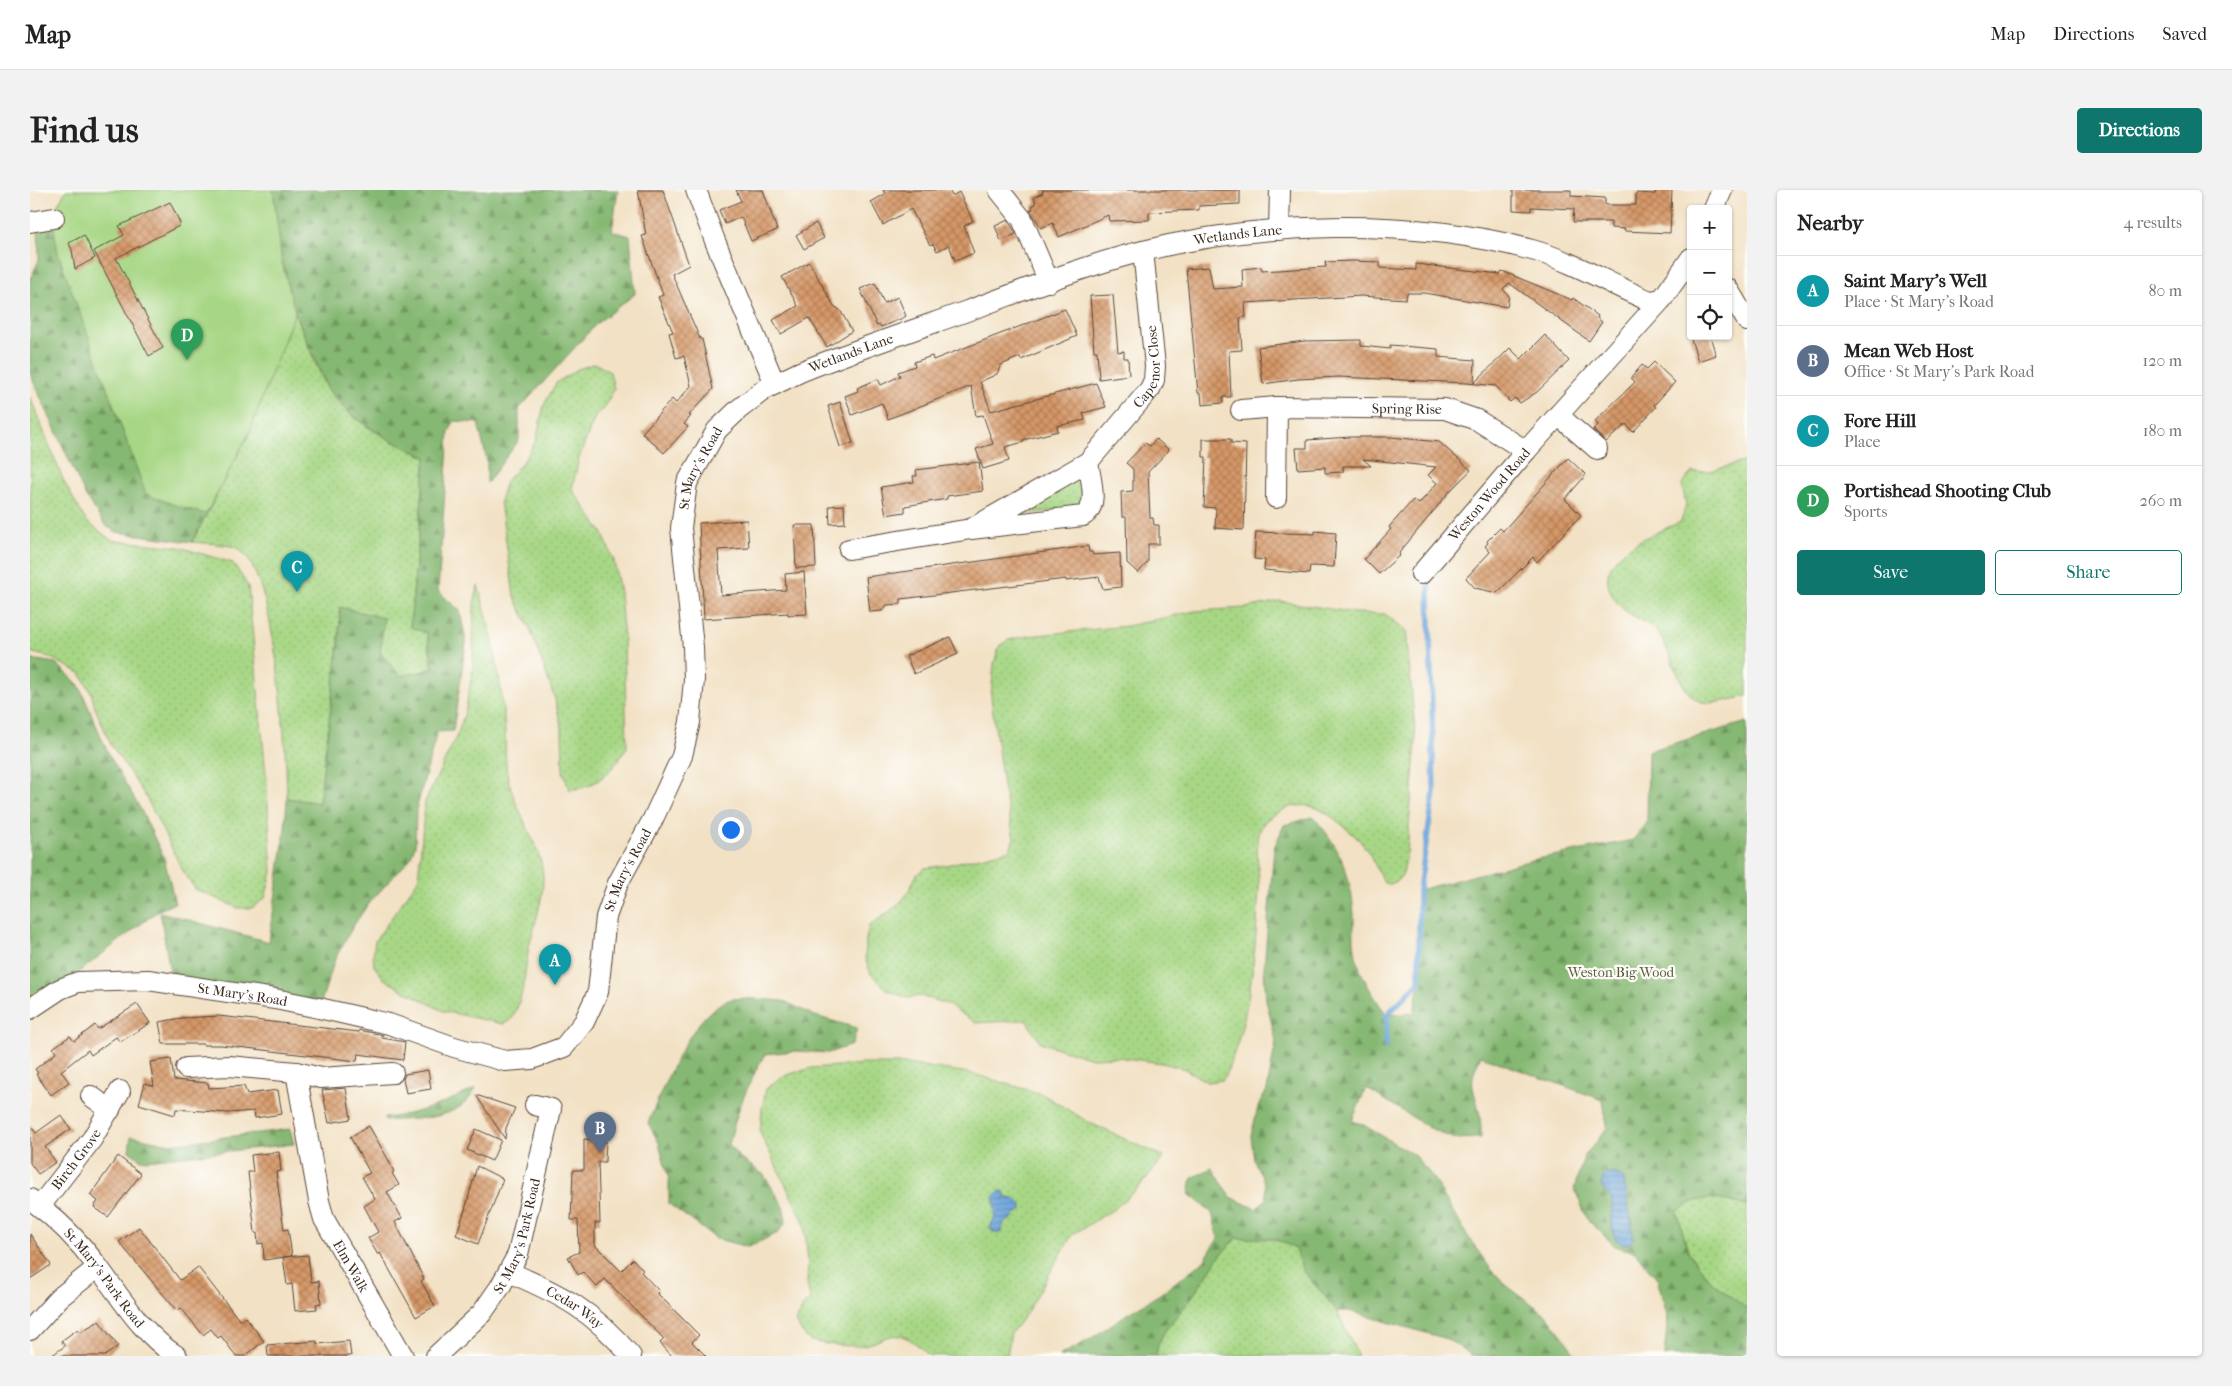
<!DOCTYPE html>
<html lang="en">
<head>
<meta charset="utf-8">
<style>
	body { margin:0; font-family:"IM FELL French Canon",serif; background:#f2f2f2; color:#222 }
	.controls { position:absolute; right:15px; top:15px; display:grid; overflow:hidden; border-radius:5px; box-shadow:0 1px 4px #0004 }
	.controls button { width:45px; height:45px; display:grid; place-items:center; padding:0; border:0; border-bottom:1px solid #e0e0e0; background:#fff; color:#222; font:25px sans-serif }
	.you { position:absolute; left:700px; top:639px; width:18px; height:18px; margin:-12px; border:4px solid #fff; border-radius:50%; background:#1a73e8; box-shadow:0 0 0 8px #1a73e833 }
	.badge { display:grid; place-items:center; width:32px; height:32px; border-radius:50%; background:#0f766e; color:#fff; font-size:16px; font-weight:700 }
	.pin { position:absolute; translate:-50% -41px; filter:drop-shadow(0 1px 2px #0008) }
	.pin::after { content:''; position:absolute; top:26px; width:18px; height:15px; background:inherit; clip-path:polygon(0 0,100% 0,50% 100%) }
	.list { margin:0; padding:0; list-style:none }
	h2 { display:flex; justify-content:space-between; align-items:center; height:65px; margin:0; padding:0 20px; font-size:21px }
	h2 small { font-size:16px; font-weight:400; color:#767676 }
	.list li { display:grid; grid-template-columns:32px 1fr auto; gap:15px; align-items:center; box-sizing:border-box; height:70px; padding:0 20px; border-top:1px solid #e0e0e0 }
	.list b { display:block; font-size:19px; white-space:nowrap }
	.list p { margin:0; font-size:16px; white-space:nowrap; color:#767676 }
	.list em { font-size:16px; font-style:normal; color:#767676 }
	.actions { display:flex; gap:10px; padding:15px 20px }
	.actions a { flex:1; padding:11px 0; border:1px solid #0f766e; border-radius:5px; text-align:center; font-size:18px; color:#0f766e }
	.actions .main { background:#0f766e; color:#fff }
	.icon { flex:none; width:28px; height:28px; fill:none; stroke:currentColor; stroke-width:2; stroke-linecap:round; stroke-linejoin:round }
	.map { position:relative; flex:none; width:1717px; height:1166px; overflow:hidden; border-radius:5px }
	header { display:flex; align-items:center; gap:30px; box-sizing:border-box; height:70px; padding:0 25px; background:#fff; border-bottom:1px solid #e0e0e0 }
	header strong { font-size:24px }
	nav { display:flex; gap:28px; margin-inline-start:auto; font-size:18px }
	.intro { display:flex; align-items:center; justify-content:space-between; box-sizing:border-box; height:120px; padding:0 30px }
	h1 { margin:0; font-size:35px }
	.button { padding:12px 22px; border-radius:5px; background:#0f766e; color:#fff; font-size:18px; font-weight:700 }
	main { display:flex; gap:30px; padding:0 30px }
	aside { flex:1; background:#fff; border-radius:5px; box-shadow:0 1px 4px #0004 }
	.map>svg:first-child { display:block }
</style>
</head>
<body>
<header>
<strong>Map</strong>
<nav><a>Map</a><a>Directions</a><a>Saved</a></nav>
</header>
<div class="intro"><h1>Find us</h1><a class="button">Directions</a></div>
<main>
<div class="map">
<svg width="1717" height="1166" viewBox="0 0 1717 1166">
	<defs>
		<pattern id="grass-dots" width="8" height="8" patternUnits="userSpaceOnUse" patternTransform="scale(1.25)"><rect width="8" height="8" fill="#a7d785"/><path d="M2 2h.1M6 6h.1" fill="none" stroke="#91b972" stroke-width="1.8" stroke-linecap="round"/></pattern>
		<pattern id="forest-firs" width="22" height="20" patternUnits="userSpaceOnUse" patternTransform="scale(1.25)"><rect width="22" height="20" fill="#85b872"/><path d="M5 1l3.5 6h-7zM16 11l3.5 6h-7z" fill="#6e965d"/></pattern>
		<pattern id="water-rules" width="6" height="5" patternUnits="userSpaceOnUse" patternTransform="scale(1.25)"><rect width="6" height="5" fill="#6ca4db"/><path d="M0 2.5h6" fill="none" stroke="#5a86b1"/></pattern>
		<pattern id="building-cross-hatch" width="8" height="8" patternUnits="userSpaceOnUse" patternTransform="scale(1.25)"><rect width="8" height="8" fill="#d69868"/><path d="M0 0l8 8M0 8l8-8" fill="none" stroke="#af7c55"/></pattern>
	</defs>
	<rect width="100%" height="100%" fill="#fdfcf7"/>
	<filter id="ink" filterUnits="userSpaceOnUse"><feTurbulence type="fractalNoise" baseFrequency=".02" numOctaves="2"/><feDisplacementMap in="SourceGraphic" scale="10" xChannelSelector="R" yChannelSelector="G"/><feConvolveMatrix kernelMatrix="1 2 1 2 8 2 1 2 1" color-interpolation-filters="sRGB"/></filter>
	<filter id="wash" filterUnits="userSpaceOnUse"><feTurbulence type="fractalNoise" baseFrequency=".0096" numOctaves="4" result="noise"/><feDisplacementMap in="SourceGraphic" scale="20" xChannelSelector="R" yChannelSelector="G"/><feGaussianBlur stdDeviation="1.12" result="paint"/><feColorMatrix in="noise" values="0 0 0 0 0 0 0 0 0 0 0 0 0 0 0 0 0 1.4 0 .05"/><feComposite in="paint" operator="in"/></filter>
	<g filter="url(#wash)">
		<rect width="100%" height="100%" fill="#f2e1c4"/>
		<!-- grass -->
		<g fill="url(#grass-dots)" stroke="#718052">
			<path d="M265,122C275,146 284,174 297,197C316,231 362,251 396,267L380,436L397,443L403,479L371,487L310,417L309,451L289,613L257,608C256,561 248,383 207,358C199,354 172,353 162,352L218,245Z"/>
			<path d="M565,173L580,182L584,199L574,219L566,224L549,268L542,299L572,342L584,371L590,403L594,453L597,557C584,579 566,600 539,599L533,581L532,539L524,506L499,436L484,406L470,311L476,291L492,273L506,251L514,215L526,193L548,179Z"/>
			<path d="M0,207L34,292L56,331L81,350L149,357L203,373L218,396L236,584L242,682L235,708L222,718H208L165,699L152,679L116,607L81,555L65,518L61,502L50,483L19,467L0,462Z"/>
			<path d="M1717,271V506C1704,509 1685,515 1672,512C1650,507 1642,461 1628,443C1618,431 1601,427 1591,417C1549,371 1617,346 1651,332L1656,315L1652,294L1662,282L1680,281Z"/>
			<path d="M1044,288H1051L1055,318L987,324Z"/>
			<path d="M448,396C462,440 470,485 474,530C476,545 475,561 476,576C479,609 502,640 511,672C518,700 505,730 499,757C494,783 495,807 481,830L473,834L413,821L371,799L354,789L344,776L343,765L345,751L388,690L395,612L428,543L435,522L443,479L444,414Z"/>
			<path d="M1250,411L1326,423L1355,424L1376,440L1386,551L1377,662L1373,684L1368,690L1361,694L1354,693C1347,680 1343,668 1334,656C1326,645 1299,623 1287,618C1277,614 1262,615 1253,620C1246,624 1236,628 1232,636C1223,653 1230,681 1229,700C1225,763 1221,832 1193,890L1177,892L1155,879L1132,873L1087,867L1062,868L1030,859L1010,852L996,830L946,833L917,814L890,806L878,808L857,800L841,784L835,768L836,749L839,736L867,716L877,704L887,684L895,678L916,675L980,660L984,648L973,596L961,507L964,474L969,457L978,450L998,446L1097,436L1165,421L1216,418Z"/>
			<path d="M833,874H877L940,883L1012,904L1060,933L1134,967L1110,996L1084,1019L1042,1045L996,1124L981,1143L977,1166H899C892,1159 882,1148 871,1146C857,1143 848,1153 834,1155C824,1157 790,1155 780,1150C774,1147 769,1138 766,1132L773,1116L780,1109L777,1093L778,1072L774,1032L730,943L732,918L736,899L753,886L782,878Z"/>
			<path d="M1683,1007L1717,1016V1119L1682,1092L1659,1064L1647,1022L1659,1012Z"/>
			<path d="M1207,1048L1244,1049L1264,1057L1273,1080L1307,1121L1328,1166H1126C1128,1141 1149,1126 1162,1107C1177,1086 1187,1065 1207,1048Z"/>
		</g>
		<!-- forest -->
		<g fill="url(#forest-firs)" stroke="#607148">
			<path d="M243,0H588L582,41L600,46L605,104L567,133L489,219V250L457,293V271L448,233L424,231L419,242L408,401L430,421L436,452L423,541L407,542L386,620L385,656L380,669L338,714L322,738L305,769L289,818L142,794L130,722L239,752L255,639L257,608L289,613L309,451L310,417L354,428L350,464L371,486L403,479L397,443L380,437L396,267L358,249L323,226L297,198L265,122L252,73Z"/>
			<path d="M22,25L28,63L116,304L218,245L162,352L86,342L75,335L56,307L0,184V90L9,70L8,27Z"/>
			<path d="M0,469L26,473L49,495L79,565L111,620L134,668L145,713L129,720L45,785L0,809Z"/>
			<path d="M1717,532V1016C1689,1009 1672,1002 1647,1022L1659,1064L1682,1092L1717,1119V1166H1634L1638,1128L1627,1089L1605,1062L1585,1056L1558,1030L1544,999L1554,967L1577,938L1573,910L1451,866C1435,897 1446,898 1450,927C1451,934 1451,941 1451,948L1424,949L1398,937L1336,898L1322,931L1332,934L1384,965L1401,985L1439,1048L1460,1078L1477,1096L1517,1125L1547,1166H1443L1417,1149L1319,1121H1307L1273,1080L1264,1057L1244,1049L1207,1048C1187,1065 1177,1086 1162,1107C1149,1126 1128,1141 1126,1166H1029L1059,1150L1097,1124L1130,1104L1175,1070L1188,1048L1182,1023L1159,1004L1162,988L1182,978L1201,1007L1226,1019L1236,1009L1235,994L1224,970L1221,946L1228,917L1237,900L1246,851L1236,810L1234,779L1244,658L1254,635L1283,627C1310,656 1321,685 1324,725C1324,736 1323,748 1325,760C1328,783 1343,806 1357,825L1384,823L1389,792V700L1502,670L1603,650L1617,633L1618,561Z"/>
			<path d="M727,809L754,811L785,826L827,838L822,855L798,863L765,861L735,864C718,893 706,922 699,955L710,968L734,985L753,1015L756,1032L748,1043L718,1057L687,1049L639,1014V990L629,953L618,933C633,898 660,826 696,811C704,807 718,809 727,809Z"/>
			<path d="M446,898C430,932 387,928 355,931L354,928C386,925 418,912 446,898Z"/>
			<path d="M260,939L264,954L117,970L110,969L99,961L101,946L140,954Z"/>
		</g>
		<!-- park -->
		<path fill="#a7d785" stroke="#718052" d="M36,0H243L252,73L265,122L218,245L176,324L148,316L116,304L28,63L22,25Z"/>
		<!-- water -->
		<g fill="url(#water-rules)" stroke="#54677c">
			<path d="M1581,982L1592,987L1594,991L1603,1043V1049L1598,1054H1593L1585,1049L1582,1038V1010L1571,996L1573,987Z"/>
			<path d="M969,1001H974L976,1008L986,1009L992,1015V1020L985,1024L981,1030L975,1031L971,1042L968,1044L962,1041L960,1037C968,1023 965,1022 964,1007Z"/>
		</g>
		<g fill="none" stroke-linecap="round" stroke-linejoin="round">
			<!-- stream -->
			<path stroke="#6ca4db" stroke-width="5.5" d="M1356,856L1357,825L1389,792V700L1404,603L1399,397"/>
		</g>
		<g id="blocks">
			<!-- building -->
			<g fill="url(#building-cross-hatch)">
				<path d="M608,0H633L659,75L642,84L670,149H672L683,199L659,225L661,226L654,234L658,237L634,263L612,243L642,209L646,213L661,196L654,166L646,168L639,143L643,142L628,107L633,105L612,46L616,45Z"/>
				<path d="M706,0H733L747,40L721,51L711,27L695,34L689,20L711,11Z"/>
				<path d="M853,0H919L922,6L929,2L943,31L934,36L944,63L925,71L919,55L907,61L903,54L900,55L881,19L853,35L841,12L855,4Z"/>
				<path d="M1012,0H1210V14L1169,16V20L1119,22V30L1079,31L1078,25L1029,47L1023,33L1011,38L1000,20L1003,19L1002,16L1006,14L1004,7L1013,3Z"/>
				<path d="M1483,0H1541V6L1575,8V15H1606V3L1625,4L1626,0H1642L1640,43L1594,41L1595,39L1581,38V32H1543L1544,19L1501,17V21L1483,20Z"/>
				<path d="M140,12L150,33L149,36L86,68L133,158L119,166L64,61L94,45L89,36Z"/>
				<path d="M978,30L986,44L971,51L965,36Z"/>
				<path d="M786,33L794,48L774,59L766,45Z"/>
				<path d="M54,45L65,68L45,79L42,60L39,53Z"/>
				<path d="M1323,71L1350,72V78L1386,80V74L1470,84L1472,81L1542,110L1543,108L1568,126L1567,128L1572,132L1559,151L1479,93L1473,99L1479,106L1477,117L1394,103H1377L1376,109L1331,106L1215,113L1216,127L1210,128L1212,160L1199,161L1201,207H1193V213L1172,215L1171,203H1168L1156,79L1179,77L1183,99L1213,97L1212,79L1231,77L1232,81L1296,77L1295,72Z"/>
				<path d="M779,72L804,116L810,120L822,141L797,157L779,128L751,144L743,130L768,116L752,87Z"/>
				<path d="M845,93L854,113L868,107L876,126L873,128L851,137L850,135L847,136L830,99Z"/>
				<path d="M1083,105L1088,162L1094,161V168H1098L1099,185L1069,189L1067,161H1064L1060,106Z"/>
				<path d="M1035,119L1047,146L991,170L990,167L971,175L967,184L950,192L961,221L1066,193L1076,217L1053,223L1055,230L1027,236L1028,241L993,250L994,252L975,257L979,271L953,279L946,259L963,254L953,225L946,226L941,196L858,229L852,213L822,225L815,206L828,201L827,198L848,189L851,195L870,186L868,182L885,176L884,172L902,166L903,170Z"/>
				<path d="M1515,145L1539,171L1507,202L1490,213L1485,208L1480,212L1466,196L1437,193L1309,187L1268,189L1233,194L1228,157L1275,151L1331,150V156L1360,159V155L1408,159V167L1445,170L1444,193L1480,158L1491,169Z"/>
				<path d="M1660,146H1680L1686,165L1668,171Z"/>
				<path d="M1624,172L1645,192L1624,215L1626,217L1603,242L1596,234L1576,252L1563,240L1568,235L1565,231L1603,194L1605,192L1601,188L1612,175L1617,179Z"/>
				<path d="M810,212L823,253L810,257L798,216Z"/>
				<path d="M1320,247H1361L1409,252L1441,280L1420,301L1369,363L1370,365L1349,384L1334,369L1361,339L1359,337L1383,310L1389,314L1407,293L1398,285L1406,277L1333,269L1341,276H1313V282L1295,283V277L1268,279L1266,258H1277V250Z"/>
				<path d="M1126,249L1139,260L1118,282L1120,328H1123L1124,335H1129V354H1118V372L1108,383L1097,373L1096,327H1092L1091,302L1103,301V279L1096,273L1115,253L1120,256Z"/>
				<path d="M1173,249H1201V253L1216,254L1214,340L1185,338L1186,318L1174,317L1176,267H1173Z"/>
				<path d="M1538,268L1556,285L1535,309L1551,325L1507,372L1503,367L1467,403L1445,398L1436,388L1460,362L1455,356L1458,353L1457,351L1470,338L1473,341Z"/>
				<path d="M949,272L953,301L917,306V309L875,316V322L856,325L851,297L884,292L883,286H887L886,280Z"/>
				<path d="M814,315L815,333L800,334L799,316Z"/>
				<path d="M717,330L719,358L688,360L691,405L756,400L755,384L774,382L777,424L758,425V423L674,429L669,333Z"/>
				<path d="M764,335H784L786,377L766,378Z"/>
				<path d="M1285,341L1306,343L1304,377L1280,376L1279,384L1234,380L1235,370L1224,369L1226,342L1285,344Z"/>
				<path d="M1058,356L1059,362H1062L1063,365L1090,363L1091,397L1073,399L1069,387L1036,391V389L871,409V414L857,415L852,421L840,422L836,387Z"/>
				<path d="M920,447L928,464L884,484L876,466Z"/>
				<path d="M107,814L120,833L90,852L86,847L61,865L58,860L31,881L39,892L21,905L6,884L8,883L5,879L26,863L23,858L40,846L44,851L65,835L68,839Z"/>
				<path d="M189,826L329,842V840L353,845L352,848L375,852L373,870L328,864L327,871L191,855H173V854H133L129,832L152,828Z"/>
				<path d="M141,869L144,890L178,893L179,898L214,896L217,904L248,900L252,924L225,928L224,921L198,923L146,919L145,925L109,914L115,893L124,896L120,872Z"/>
				<path d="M398,880L401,899L376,903L373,889L375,884Z"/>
				<path d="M316,898L321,929L299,933L292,900Z"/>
				<path d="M446,905L485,918L476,938L475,949Z"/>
				<path d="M31,925L41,939L15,957L26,972L8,984L0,973V935L6,943Z"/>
				<path d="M339,936L359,971L364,982L362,983L369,995L357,1002L372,1028L365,1032L394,1089L391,1091L405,1116L386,1127L350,1063L348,1065L338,1048L348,1042L334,1016L345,1009L332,987L340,983L320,947Z"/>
				<path d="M446,939L471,950L462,971L437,960Z"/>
				<path d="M554,949L576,951L575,972H568L570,1033H565V1055L591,1081L603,1069L613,1080L611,1082L629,1101L627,1103L669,1145L662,1152L676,1166H642L630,1153L634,1149L575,1089L567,1097L553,1082L548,1085L538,1067L549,1062L548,1030H541L543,980H554Z"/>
				<path d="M249,962L251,981L246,982L254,1040L258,1039L262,1066L234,1070L233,1053L228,1054L227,1043H225L218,982H223L221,965Z"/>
				<path d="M88,966L111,984L78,1027L64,1017L68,1011L60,1005Z"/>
				<path d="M447,976L473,989L448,1054L426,1045L435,1020Z"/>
				<path d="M109,1037L150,1090L168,1077L210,1131L215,1127L234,1151L215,1166H206L191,1146L188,1148L181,1139L173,1145L151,1118L147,1121L89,1052Z"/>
				<path d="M0,1044L21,1075L0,1089Z"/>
				<path d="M278,1065L281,1092L289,1091L291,1113L286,1114L287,1119L265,1121L262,1094L257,1095L253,1067Z"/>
				<path d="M69,1131L88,1156L75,1166H21L35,1156L31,1151L48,1139L50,1142Z"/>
				<path d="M287,1151V1154L319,1151L321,1166H238L237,1155Z"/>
			</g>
		</g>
	</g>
	<g filter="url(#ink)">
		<use href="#blocks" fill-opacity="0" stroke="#564537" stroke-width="1"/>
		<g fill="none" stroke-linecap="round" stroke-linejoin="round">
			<defs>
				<g id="minor">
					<path d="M666,0L685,51L745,194"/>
					<path d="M969,0L992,29L1019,92"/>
					<path d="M1684,19L1692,0"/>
					<path d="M0,32L24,28"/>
					<path d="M1249,40L1250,0"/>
					<path d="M1698,99L1717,131"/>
					<path id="s1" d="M1211,220L1247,217L1415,219L1447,230L1496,261"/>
					<path d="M1528,225L1567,259"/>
					<path d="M1246,308L1247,217"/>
					<path id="s2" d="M941,339L1058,272L1120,199L1124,190L1125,176L1113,61"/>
					<path d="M819,359L941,339L1053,326C1070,316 1060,288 1058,272"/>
					<path id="s3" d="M1391,384L1496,261L1632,109L1661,68"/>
					<path id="s4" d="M0,819L30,799L48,792L118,790L245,809L289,818L359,834L424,857L475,871L502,869L534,857L554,832L568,802L576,727L588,693L623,629L652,566L660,532L664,490L663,457L651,338L657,293L687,240L709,219L735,199L770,182C825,160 881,141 937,121C992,101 1048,78 1105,63C1228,31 1379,27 1502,60C1543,71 1581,95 1620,111L1632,109"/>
					<path d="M156,878L199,876L266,882L291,888L363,883"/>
					<path id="s5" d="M266,882L289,1011L294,1029L373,1166"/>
					<path d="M61,906L80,920"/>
					<path id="s6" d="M0,1009C26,1028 49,1051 68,1077C92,1109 112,1144 147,1166"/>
					<path id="s7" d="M10,1016L62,949L90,901"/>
					<path id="s8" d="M479,1082C532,1105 562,1120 601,1166"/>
					<path d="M0,1140L29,1108L68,1077"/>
					<path id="s9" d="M406,1166L452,1123L470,1097L488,1064L521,919L505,915"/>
				</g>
			</defs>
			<!-- minor casing -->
			<use href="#minor" stroke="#564537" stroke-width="22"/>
			<!-- minor -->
			<use href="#minor" stroke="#fff" stroke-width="20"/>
		</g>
	</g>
	<g text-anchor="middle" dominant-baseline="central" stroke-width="4.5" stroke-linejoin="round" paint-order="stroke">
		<!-- street labels -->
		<g font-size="14" fill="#3b2a1e" stroke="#fdfcf7">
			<text stroke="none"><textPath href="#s4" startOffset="1771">Wetlands Lane</textPath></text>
			<text stroke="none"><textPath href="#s4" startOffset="1365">Wetlands Lane</textPath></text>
			<text stroke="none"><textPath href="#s2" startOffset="252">Capenor Close</textPath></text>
			<text stroke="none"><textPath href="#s1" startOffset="166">Spring Rise</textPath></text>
			<text stroke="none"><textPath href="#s4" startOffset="1166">St Mary's Road</textPath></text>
			<text stroke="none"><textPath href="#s3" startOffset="105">Weston Wood Road</textPath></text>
			<text stroke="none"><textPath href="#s4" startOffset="746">St Mary's Road</textPath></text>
			<text stroke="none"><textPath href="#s4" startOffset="221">St Mary's Road</textPath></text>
			<text stroke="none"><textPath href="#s7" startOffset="59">Birch Grove</textPath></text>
			<text stroke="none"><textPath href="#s9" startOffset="149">St Mary's Park Road</textPath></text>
			<text stroke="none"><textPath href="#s5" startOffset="204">Elm Walk</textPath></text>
			<text stroke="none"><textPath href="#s6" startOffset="109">St Mary's Park Road</textPath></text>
			<text stroke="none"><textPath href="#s8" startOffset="75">Cedar Way</textPath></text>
		</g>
		<!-- park labels -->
		<g font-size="14" fill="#5b5e3d" stroke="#fdfcf7">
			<text x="1591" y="782">Weston Big Wood</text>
		</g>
	</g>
</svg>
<div class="controls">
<button>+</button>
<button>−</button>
<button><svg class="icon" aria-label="locate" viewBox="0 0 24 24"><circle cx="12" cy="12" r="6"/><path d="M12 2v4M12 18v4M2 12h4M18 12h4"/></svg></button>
</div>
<div class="you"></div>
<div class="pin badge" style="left:525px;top:795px;background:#0f9aa8">A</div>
<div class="pin badge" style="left:570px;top:963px;background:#5c6f8a">B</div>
<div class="pin badge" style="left:267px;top:402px;background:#0f9aa8">C</div>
<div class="pin badge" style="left:157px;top:170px;background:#2e9e5b">D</div>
</div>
<aside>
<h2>Nearby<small>4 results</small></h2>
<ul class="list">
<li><span class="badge" style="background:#0f9aa8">A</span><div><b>Saint Mary's Well</b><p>Place · St Mary's Road</p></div><em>80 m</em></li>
<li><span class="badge" style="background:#5c6f8a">B</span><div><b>Mean Web Host</b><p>Office · St Mary's Park Road</p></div><em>120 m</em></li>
<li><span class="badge" style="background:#0f9aa8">C</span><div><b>Fore Hill</b><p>Place</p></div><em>180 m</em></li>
<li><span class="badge" style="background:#2e9e5b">D</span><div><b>Portishead Shooting Club</b><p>Sports</p></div><em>260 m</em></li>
</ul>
<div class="actions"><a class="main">Save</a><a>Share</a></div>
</aside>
</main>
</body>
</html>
